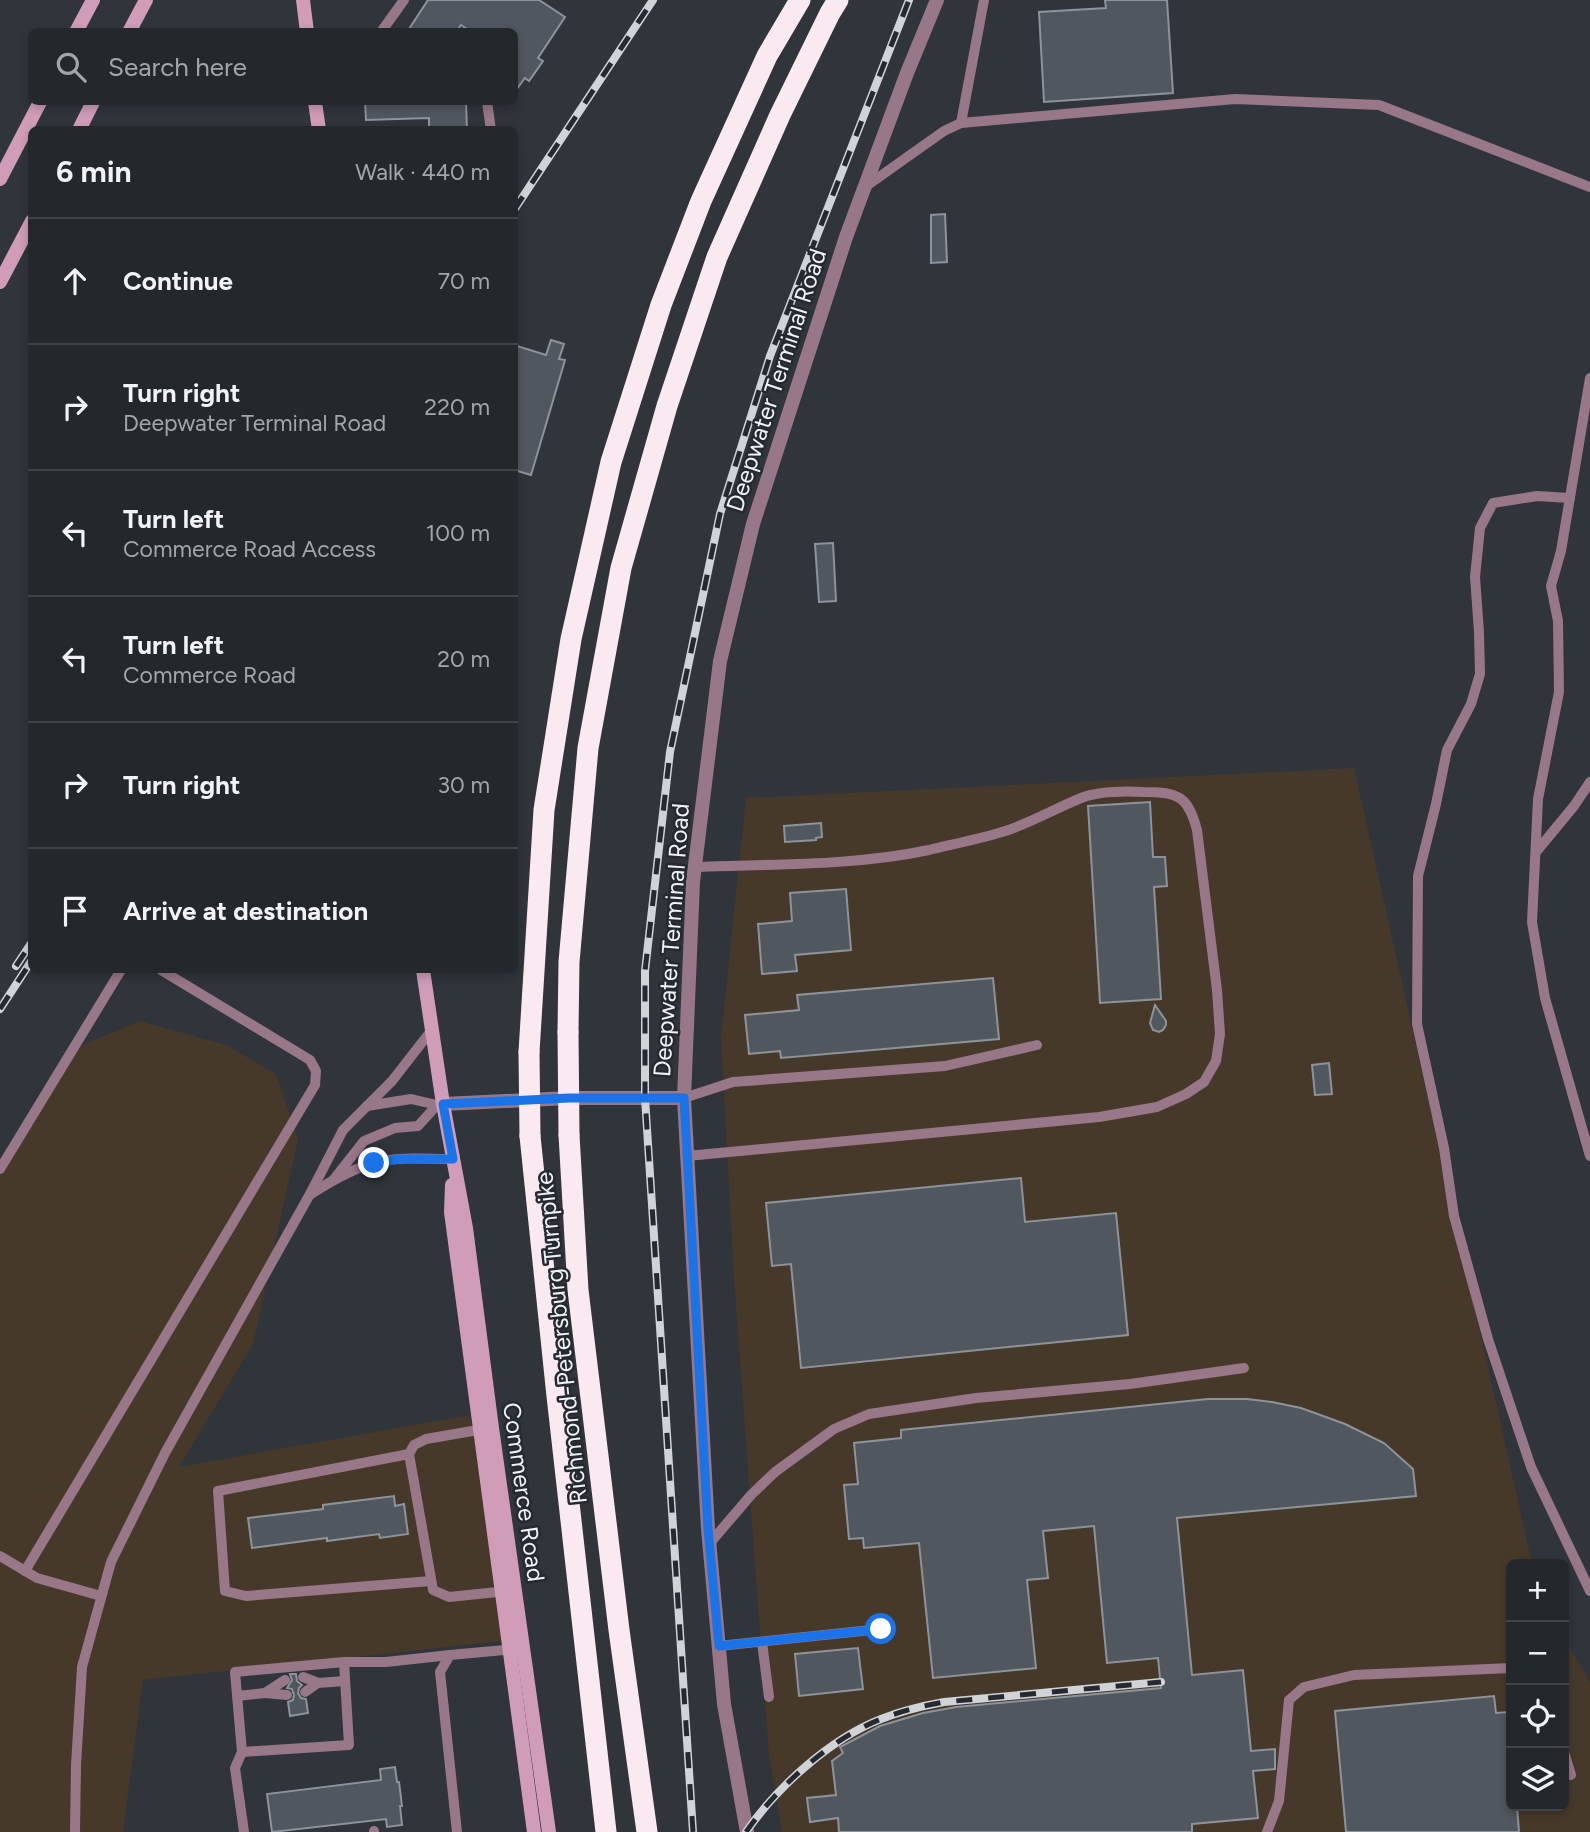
<!DOCTYPE html>
<html lang="en">
<head>
<meta charset="utf-8">
<style>
	body { margin:0; font-family:Figtree,sans-serif; background:#2f3438; color:#f1f3f6 }
	.controls { position:absolute; right:21px; bottom:21px; display:grid; overflow:hidden; border-radius:10px; box-shadow:0 4px 10px #0003 }
	.controls button { width:63px; height:63px; display:grid; place-items:center; padding:0; border:0; border-bottom:2px solid #404448; background:#23282c; color:#f1f3f6; font:35px sans-serif }
	.stop { position:absolute; width:21px; height:21px; margin:-16px; border:5px solid #1a73e8; border-radius:50%; background:#fff }
	.stop.end { background:#1a73e8; border-color:#fff; box-shadow:0 2px 7px #0008 }
	.list { margin:0; padding:0; list-style:none }
	h2 { display:flex; justify-content:space-between; align-items:center; height:91px; margin:0; padding:0 28px; font-size:30px }
	h2 small { font-size:23px; font-weight:400; color:#a3a6a9 }
	.list li { display:grid; grid-template-columns:46px 1fr auto; gap:21px; align-items:center; box-sizing:border-box; height:126px; padding:0 28px; border-top:2px solid #404448 }
	.list b { display:block; font-size:26px; white-space:nowrap }
	.list p { margin:0; font-size:23px; white-space:nowrap; color:#a3a6a9 }
	.list em { font-size:23px; font-style:normal; color:#a3a6a9 }
	.icon { flex:none; width:38px; height:38px; fill:none; stroke:currentColor; stroke-width:2; stroke-linecap:round; stroke-linejoin:round }
	.map { position:relative; flex:none; width:1590px; height:1832px; overflow:hidden }
	.search { position:absolute; background:#23282c; box-shadow:0 4px 10px #0003; left:28px; top:28px; width:490px; height:77px; display:flex; align-items:center; gap:18px; box-sizing:border-box; padding:0 24px; border-radius:10px; color:#a3a6a9; font-size:26px }
	.panel { position:absolute; background:#23282c; box-shadow:0 4px 10px #0003; left:28px; top:126px; width:490px; height:847px; border-radius:10px }
	.map>svg:first-child { display:block }
</style>
</head>
<body>
<div class="map">
<svg width="1590" height="1832" viewBox="0 0 1590 1832">
	<rect width="100%" height="100%" fill="#2f353b"/>
	<!-- industrial -->
	<g fill="#46392a">
		<path d="M1354,768L1532,1564H1511V1806H1564V1637L1590,1682V1832H782L769,1755L734,1278L721,1037L746,798Z"/>
		<path d="M140,1021L226,1045L276,1074L298,1139L253,1344L179,1467L470,1415L497,1556L503,1641L143,1680L123,1832H0V1159L82,1045Z"/>
	</g>
	<!-- building -->
	<g fill="#51575e" stroke="#8c939a" stroke-width="2">
		<path d="M428,0H539L565,17L538,58L543,61L529,81L525,78L514,93V32H471L461,25L456,32H407Z"/>
		<path d="M1105,0H1167L1173,93L1044,102L1039,12L1106,8Z"/>
		<path d="M365,102H466L467,130H429V118L366,120Z"/>
		<path d="M945,214L947,262L931,263V215Z"/>
		<path d="M551,340L564,344L559,359L565,360L531,475L514,470V345L546,355Z"/>
		<path d="M833,543L836,601L819,602L815,544Z"/>
		<path d="M1150,802L1153,857H1165L1167,886L1154,887L1161,999L1100,1003L1088,806Z"/>
		<path d="M821,823L822,837L816,838V840L785,842L784,826Z"/>
		<path d="M846,889L851,950L795,955L797,971L762,974L758,924L792,921L790,893Z"/>
		<path d="M993,978L999,1039L781,1058L780,1051L749,1054L745,1015L799,1010L797,995Z"/>
		<path d="M1155,1005L1166,1021V1025L1163,1030L1159,1032L1153,1030L1150,1023Z"/>
		<path d="M1329,1063L1332,1094L1315,1095L1312,1065Z"/>
		<path d="M1021,1178L1025,1222L1116,1213L1128,1335L801,1368L791,1264L772,1266L766,1203Z"/>
		<path d="M1208,1399H1247L1272,1402L1301,1408L1345,1424L1384,1443L1413,1469L1416,1496L1177,1518L1192,1675L1243,1670L1251,1751L1275,1749V1769L1253,1771L1258,1818L1192,1824V1832H839L838,1818L810,1822L807,1798L836,1795L832,1761L843,1753L840,1747L880,1726L923,1713L956,1707L1161,1688L1158,1658L1107,1663L1094,1526L1043,1531L1048,1578L1027,1580L1036,1668L933,1678L919,1543L864,1548L863,1538L849,1539L844,1485L858,1484L854,1443L901,1438V1430Z"/>
		<path d="M394,1496L395,1506L404,1504L408,1534L380,1538L379,1534L327,1541V1538L252,1548L248,1518L323,1509V1505Z"/>
		<path d="M858,1648L863,1689L799,1696L795,1654Z"/>
		<path d="M290,1674H296L297,1681L302,1685L299,1688L298,1693L301,1698L306,1699L308,1713L290,1716L288,1702L293,1700L294,1695L292,1689L287,1688L292,1680Z"/>
		<path d="M1494,1696L1496,1713L1508,1712L1511,1745V1806H1517L1519,1832H1346L1335,1711Z"/>
		<path d="M395,1767L397,1782H399L402,1806H400L402,1825L387,1827L386,1819L272,1832L267,1794L381,1780L380,1769Z"/>
	</g>
	<g fill="none" stroke-linecap="round" stroke-linejoin="round">
		<!-- lane -->
		<g stroke="#987788" stroke-width="10">
			<path d="M381,32L404,0"/>
			<path d="M487,102L491,130"/>
			<path d="M961,123L984,0"/>
			<path d="M865,187L944,131L961,123L1235,99L1379,105L1590,187"/>
			<path d="M1590,378L1561,551L1551,586L1558,621L1559,692L1538,799L1532,922L1545,998L1590,1156"/>
			<path d="M1570,498L1537,496L1493,503L1480,528L1475,577L1479,632L1480,674L1471,704L1447,750L1436,804L1418,876L1417,1024L1444,1148L1454,1216L1488,1339L1531,1467L1590,1591"/>
			<path d="M1536,852L1574,806L1590,782"/>
			<path d="M684,1098L733,1082L945,1066L1037,1045"/>
			<path d="M367,1106L411,1099L437,1105L442,1104"/>
			<path d="M687,1156L1099,1117L1157,1107L1186,1094L1204,1082L1216,1061L1220,1034L1217,990L1197,830C1188,796 1178,792 1144,792C1124,791 1099,791 1081,798C1054,809 1029,824 1002,832C979,839 954,844 929,850C853,866 773,864 695,867"/>
			<path d="M0,1169L121,970"/>
			<path d="M334,1179L364,1141L395,1128L418,1126L437,1105"/>
			<path d="M311,1194C331,1181 353,1168 375,1163C400,1156 427,1159 453,1159"/>
			<path d="M484,1429L426,1439L414,1445L409,1454L433,1590L449,1597L507,1591"/>
			<path d="M409,1454L218,1491L225,1591L246,1596L431,1581"/>
			<path d="M710,1543L751,1495L775,1472L834,1429L869,1414L976,1398L1130,1384L1244,1368"/>
			<path d="M0,1556L37,1578L101,1596"/>
			<path d="M25,1571L315,1085L316,1071L310,1060L161,970"/>
			<path d="M762,1642L769,1697"/>
			<path d="M719,1646L881,1629"/>
			<path d="M344,1662L235,1672L242,1752L349,1745L344,1662H386L450,1655"/>
			<path d="M303,1677L318,1683L345,1681"/>
			<path d="M305,1692L318,1683"/>
			<path d="M265,1693L287,1695"/>
			<path d="M237,1696L265,1693L285,1680"/>
			<path d="M242,1752L235,1768L244,1832"/>
			<path d="M1564,1752L1571,1775"/>
			<path d="M374,1831V1832"/>
			<path d="M75,1832L76,1765L82,1667L111,1562L165,1453L310,1194L343,1130L392,1081L431,1031"/>
			<path d="M457,1832L440,1672L450,1655L515,1649"/>
			<path d="M1267,1832L1279,1801L1289,1700L1304,1687L1354,1675L1511,1668"/>
		</g>
		<!-- street -->
		<g stroke="#987788" stroke-width="14">
			<path d="M443,1104L569,1098H684"/>
			<path d="M747,1832L724,1704L708,1529L684,1098L693,882L720,661L753,524L846,237L907,73L937,0"/>
		</g>
		<!-- secondary -->
		<g stroke="#d09cb8" stroke-width="14">
			<path d="M303,0L307,32"/>
			<path d="M76,32L93,0"/>
			<path d="M129,32L146,0"/>
			<path d="M315,102L319,130"/>
			<path d="M79,130L93,102"/>
			<path d="M0,179L40,102"/>
			<path d="M0,282L32,221"/>
			<path d="M423,970L443,1104L466,1228L492,1428L549,1832"/>
			<path d="M452,1185L451,1212L534,1832"/>
		</g>
		<!-- highway -->
		<g stroke="#fae9f1" stroke-width="21">
			<path d="M568,1032L569,962L588,748L621,568L667,406L717,257L780,115L830,13L838,0"/>
			<path d="M529,1052L544,810L571,639L611,462L661,305L701,201L767,56L800,0"/>
			<path d="M569,1135L578,1290L619,1630L647,1832"/>
			<path d="M530,1136L557,1396L606,1832"/>
		</g>
		<defs>
			<g id="rail">
				<path d="M514,210L653,0"/>
				<path d="M16,966L32,942"/>
				<path d="M0,1009L32,960"/>
				<path d="M693,1832L645,1098V971L670,752L720,514L770,356L909,0"/>
				<path d="M746,1832C777,1787 830,1739 881,1719C901,1711 922,1706 944,1702L1161,1682"/>
			</g>
		</defs>
		<!-- rail casing -->
		<use href="#rail" stroke="#d0d3d8" stroke-width="8"/>
		<!-- rail -->
		<use href="#rail" stroke="#252a31" stroke-width="5" stroke-dasharray="16" stroke-linecap="butt"/>
		<!-- highway-bridge -->
		<g stroke="#fae9f1" stroke-width="21">
			<path d="M568,1032L569,1135"/>
			<path d="M529,1052L530,1136"/>
		</g>
	</g>
	<g fill="none" stroke-linecap="round" stroke-linejoin="round">
		<!-- route -->
		<path stroke="#1a73e8" stroke-width="9" d="M374,1163L400,1159H453L443,1104L569,1098H684L708,1529L719,1646L881,1629"/>
	</g>
	<g text-anchor="middle" dominant-baseline="central" stroke-width="5" stroke-linejoin="round" paint-order="stroke">
		<!-- street labels -->
		<g font-size="24" fill="#eff2f6" stroke="#252a31">
			<text transform="translate(776 380) rotate(-72)">Deepwater Terminal Road</text>
			<text transform="translate(671 940) rotate(-86)">Deepwater Terminal Road</text>
			<text transform="translate(561 1338) rotate(-96)">Richmond-Petersburg Turnpike</text>
			<text transform="translate(524 1492) rotate(82)">Commerce Road</text>
		</g>
	</g>
</svg>
<div class="controls">
<button>+</button>
<button>−</button>
<button><svg class="icon" aria-label="locate" viewBox="0 0 24 24"><circle cx="12" cy="12" r="6"/><path d="M12 2v4M12 18v4M2 12h4M18 12h4"/></svg></button>
<button><svg class="icon" aria-label="layers" viewBox="0 0 24 24"><path d="M12 4l9 5-9 5-9-5zM3 14l9 5 9-5"/></svg></button>
</div>
<div class="stop" style="left:881px;top:1629px"></div>
<div class="stop end" style="left:374px;top:1163px"></div>
<div class="search"><svg class="icon" aria-label="search" viewBox="0 0 24 24"><circle cx="10" cy="10" r="6"/><path d="M15 15l6 6"/></svg>Search here</div>
<section class="panel">
<h2>6 min<small>Walk · 440 m</small></h2>
<ul class="list">
<li><svg class="icon" aria-label="ahead" viewBox="0 0 24 24"><path d="M12 20V5M6 11l6-6 6 6"/></svg><div><b>Continue</b></div><em>70 m</em></li>
<li><svg class="icon" aria-label="right" viewBox="0 0 24 24"><path d="M7 20v-9h11M14 6l5 5-5 5"/></svg><div><b>Turn right</b><p>Deepwater Terminal Road</p></div><em>220 m</em></li>
<li><svg class="icon" aria-label="left" viewBox="0 0 24 24"><path d="M17 20v-9H6M10 6l-5 5 5 5"/></svg><div><b>Turn left</b><p>Commerce Road Access</p></div><em>100 m</em></li>
<li><svg class="icon" aria-label="left" viewBox="0 0 24 24"><path d="M17 20v-9H6M10 6l-5 5 5 5"/></svg><div><b>Turn left</b><p>Commerce Road</p></div><em>20 m</em></li>
<li><svg class="icon" aria-label="right" viewBox="0 0 24 24"><path d="M7 20v-9h11M14 6l5 5-5 5"/></svg><div><b>Turn right</b></div><em>30 m</em></li>
<li><svg class="icon" aria-label="arrive" viewBox="0 0 24 24"><path d="M6 21V4h12l-3 4 3 4H6"/></svg><div><b>Arrive at destination</b></div></li>
</ul>
</section>
</div>
</body>
</html>
